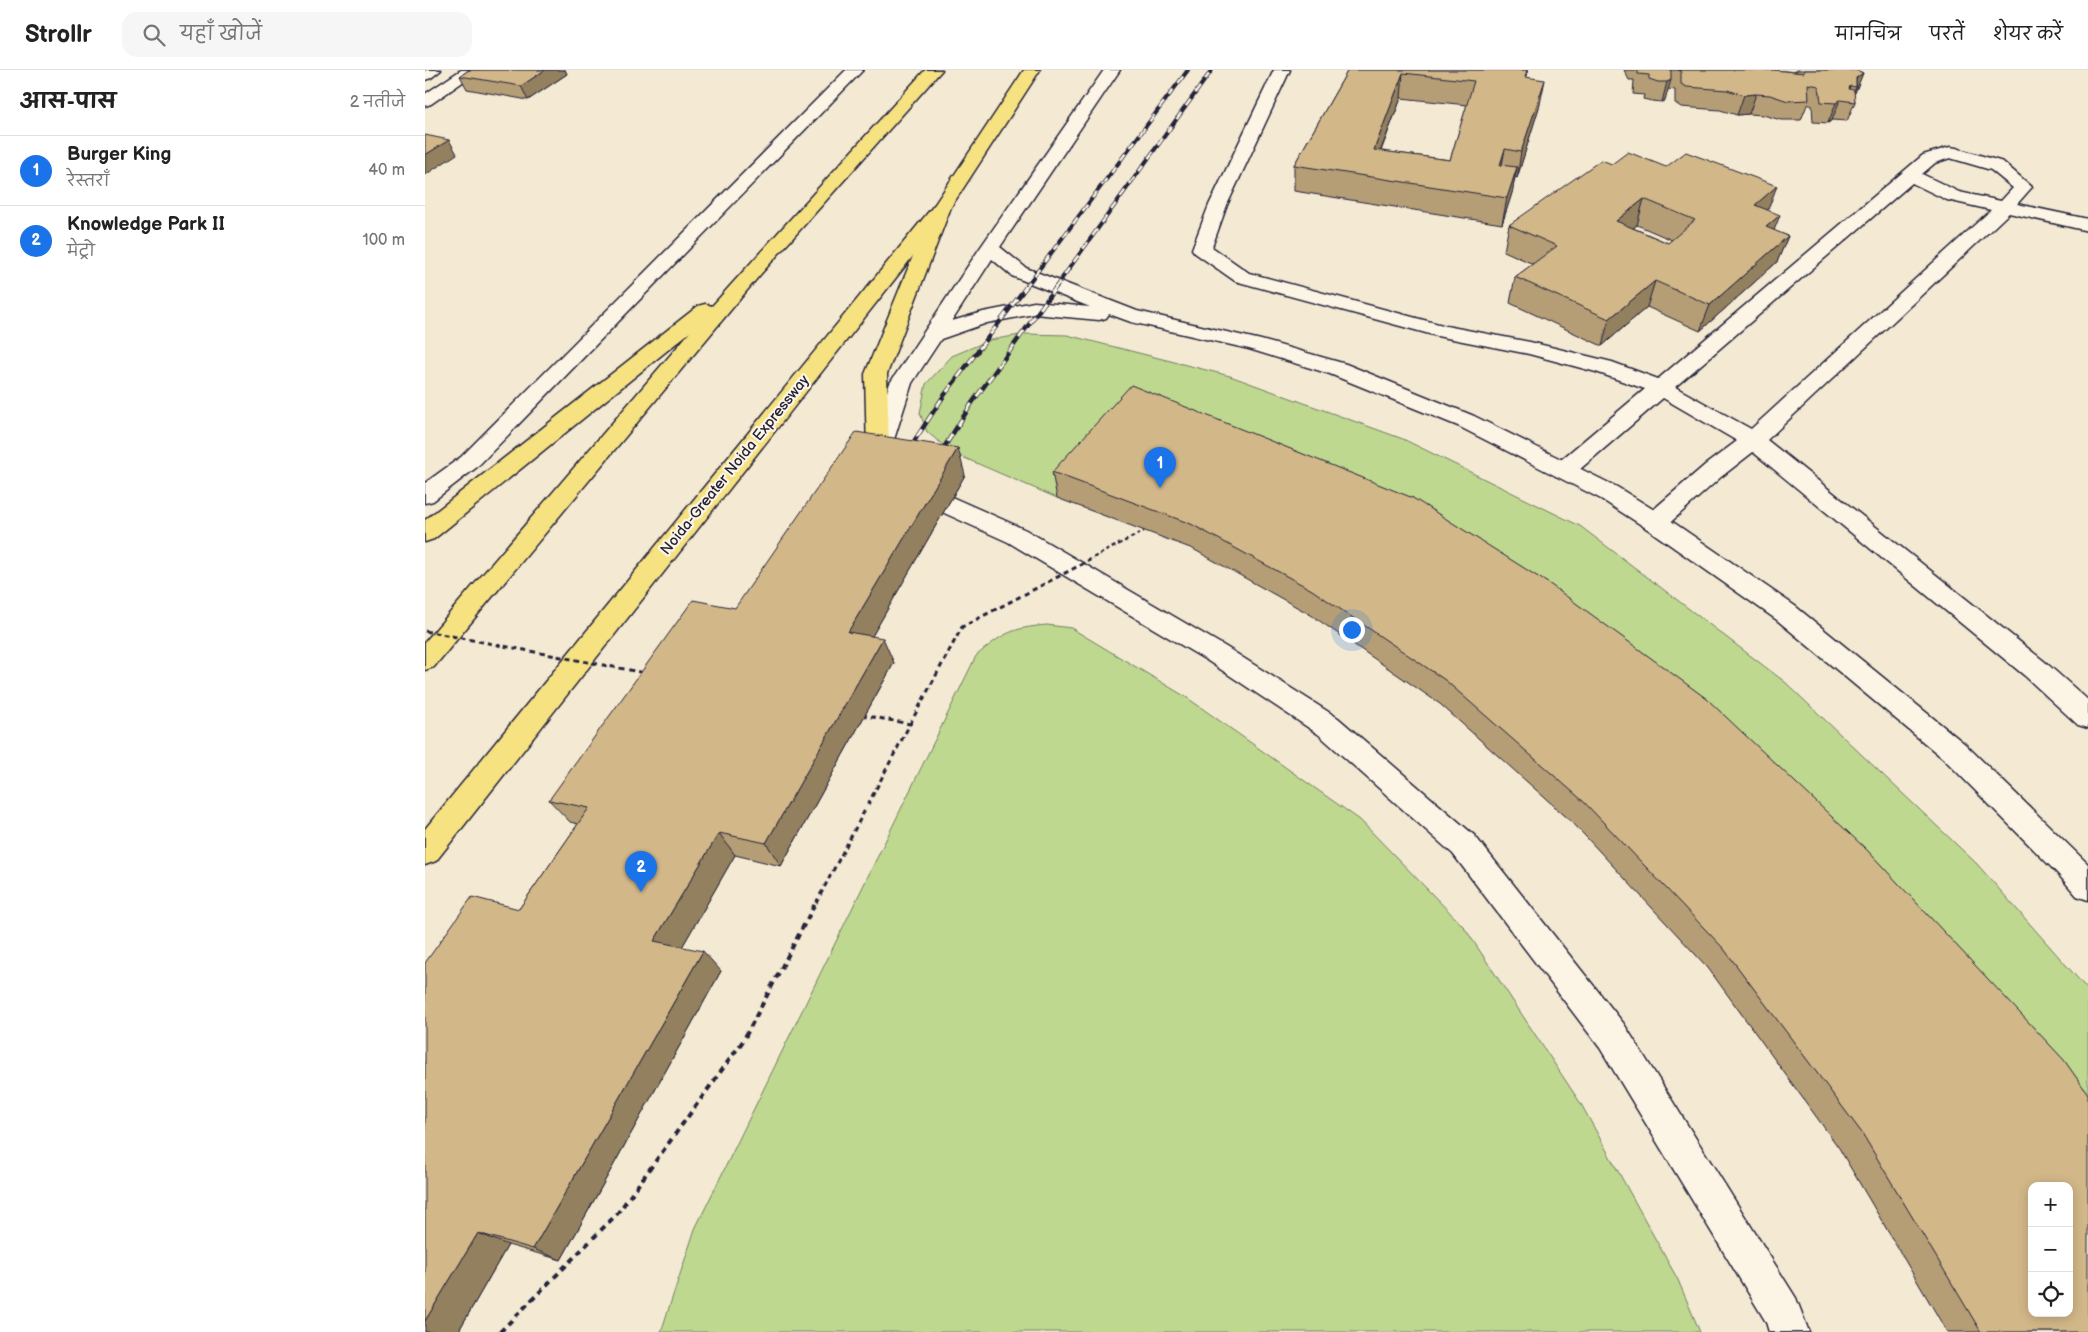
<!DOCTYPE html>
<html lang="hi">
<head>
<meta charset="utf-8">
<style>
	body { margin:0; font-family:"Balsamiq Sans","Playpen Sans Deva",sans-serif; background:#f6f6f6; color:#222 }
	.controls { position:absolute; right:15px; bottom:15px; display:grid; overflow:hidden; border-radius:10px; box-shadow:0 2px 12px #0003 }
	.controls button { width:45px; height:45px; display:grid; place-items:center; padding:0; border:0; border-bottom:1px solid #e0e0e0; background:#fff; color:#222; font:25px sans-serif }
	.you { position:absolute; left:926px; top:559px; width:18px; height:18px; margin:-12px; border:4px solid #fff; border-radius:50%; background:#1a73e8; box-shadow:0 0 0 8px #1a73e833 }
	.badge { display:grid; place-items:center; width:32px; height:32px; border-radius:50%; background:#1a73e8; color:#fff; font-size:16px; font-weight:700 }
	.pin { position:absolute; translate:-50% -41px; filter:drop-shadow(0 1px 2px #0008) }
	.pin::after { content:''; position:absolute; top:26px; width:18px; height:15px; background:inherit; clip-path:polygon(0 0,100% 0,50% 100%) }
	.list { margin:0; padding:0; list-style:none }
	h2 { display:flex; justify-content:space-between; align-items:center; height:65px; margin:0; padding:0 20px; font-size:21px }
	h2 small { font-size:16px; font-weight:400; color:#767676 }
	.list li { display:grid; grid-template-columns:32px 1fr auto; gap:15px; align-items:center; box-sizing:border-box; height:70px; padding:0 20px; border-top:1px solid #e0e0e0 }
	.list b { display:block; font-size:19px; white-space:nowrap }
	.list p { margin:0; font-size:16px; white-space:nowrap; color:#767676 }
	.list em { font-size:16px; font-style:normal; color:#767676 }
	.icon { flex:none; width:28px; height:28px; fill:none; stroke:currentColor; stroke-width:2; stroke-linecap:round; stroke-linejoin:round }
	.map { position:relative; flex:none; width:1663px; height:1262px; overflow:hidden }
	header { display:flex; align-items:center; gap:30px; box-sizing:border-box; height:70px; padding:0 25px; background:#fff; border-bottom:1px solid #e0e0e0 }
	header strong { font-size:24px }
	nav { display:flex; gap:28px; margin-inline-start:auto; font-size:18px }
	.search { width:350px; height:45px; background:#f6f6f6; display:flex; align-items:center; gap:12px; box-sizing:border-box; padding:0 18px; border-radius:15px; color:#767676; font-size:19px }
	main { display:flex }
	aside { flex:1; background:#fff }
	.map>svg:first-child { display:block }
</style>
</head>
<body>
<header>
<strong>Strollr</strong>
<div class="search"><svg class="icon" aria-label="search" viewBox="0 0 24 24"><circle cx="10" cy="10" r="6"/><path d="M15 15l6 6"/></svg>यहाँ खोजें</div>
<nav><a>मानचित्र</a><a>परतें</a><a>शेयर करें</a></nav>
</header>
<main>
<aside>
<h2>आस-पास<small>2 नतीजे</small></h2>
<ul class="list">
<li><span class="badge">1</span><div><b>Burger King</b><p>रेस्तराँ</p></div><em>40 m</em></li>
<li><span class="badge">2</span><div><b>Knowledge Park II</b><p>मेट्रो</p></div><em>100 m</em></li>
</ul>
</aside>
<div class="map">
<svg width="1663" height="1262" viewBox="0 0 1663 1262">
	<rect width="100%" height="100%" fill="#f4e9d2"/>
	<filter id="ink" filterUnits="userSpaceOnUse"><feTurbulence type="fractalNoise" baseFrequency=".02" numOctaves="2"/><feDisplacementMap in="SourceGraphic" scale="10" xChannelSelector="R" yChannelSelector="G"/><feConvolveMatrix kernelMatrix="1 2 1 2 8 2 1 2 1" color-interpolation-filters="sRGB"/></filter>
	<g filter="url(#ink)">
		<!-- green -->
		<g fill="#bfd88f" stroke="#707d65">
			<path d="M601,264L642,265L805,306L978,369L1155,456L1360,612L1552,794L1663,920V1084L709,341L632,428L528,383L502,362L495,343L501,314L527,286L565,270Z"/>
			<path d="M622,555L646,558L761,627L935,750L1039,857L1156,1034L1253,1210L1275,1262H236L270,1159L551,586C578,563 587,558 622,555Z"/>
		</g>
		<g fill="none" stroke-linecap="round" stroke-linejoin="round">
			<defs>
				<path id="service" d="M849,0H865L802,135L787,177L824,203L1021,256L1105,272L1187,292L1233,309L1498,85L1525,77L1531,78L1578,92L1607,117L1592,134L1663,149V161L1584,143L1342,370L1620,592L1663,630V658L1653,655L1600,606L1328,382L1296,407L1239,458L1230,460L1221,458L1218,452L1221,446L1280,395L1312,371L1238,328L1147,406L1139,408L1131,406L1127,400L1131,394L1220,319L1171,302L1104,284L1012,266L810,211L770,183L767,179L784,135ZM1525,88L1566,100L1588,118L1576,131L1534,122L1497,104L1510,93ZM1487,113L1522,130L1566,140L1326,359L1250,317Z"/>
				<g id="minor">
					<path d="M0,0H16L6,8L0,10Z"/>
					<path d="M36,0H55L6,34L0,36V24Z"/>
					<path d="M421,0H438L52,397L8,431L0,433V413L36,387Z"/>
				</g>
				<g id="tertiary">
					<path d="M679,0H695L575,177L601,198L712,241L836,270L921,294L1049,346L1192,417L1239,446L1370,536L1540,674L1663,794V830L1652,826L1633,804L1520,690L1352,550L1221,458L1176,429L1033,356L905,304L824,279L706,252L684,244L681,248L674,250L609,244L562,253L516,269L487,313L465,382L467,386L464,391C453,394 448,393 442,383L465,313L555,178ZM567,189L587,206L665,237L609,232L558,242L527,251Z"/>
					<path d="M491,407L499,409L511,420L601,460L801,577L913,648L1050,766L1199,954L1371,1228L1384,1262H1344L1341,1252L1175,978L1028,784L893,664L783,591L583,472L495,432L479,415L483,409Z"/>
				</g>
				<g id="trunk">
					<path d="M500,0H517L334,206L9,597L0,600V572L265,262L9,469L0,472V450L273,236L280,234L287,236Z"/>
					<path d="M599,0H615L526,137L462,304L464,383L449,405L441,407L433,405L429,399L442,382L440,304L488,186L11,791L0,795V759L510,134Z"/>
				</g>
			</defs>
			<!-- service casing -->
			<use href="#service" stroke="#22223b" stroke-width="3"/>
			<!-- minor casing -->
			<use href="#minor" stroke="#22223b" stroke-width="3"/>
			<!-- tertiary casing -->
			<use href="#tertiary" stroke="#22223b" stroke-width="3"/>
			<!-- trunk casing -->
			<use href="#trunk" stroke="#22223b" stroke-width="3"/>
			<!-- path-far1 -->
			<path stroke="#22223b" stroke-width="3" stroke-dasharray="5 4" stroke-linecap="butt" d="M391,833L441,738"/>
			<!-- path -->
			<path stroke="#22223b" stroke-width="4" stroke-dasharray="6 5" stroke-linecap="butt" d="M75,1262L192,1144L318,971L391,832"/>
			<!-- service -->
			<use href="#service" fill="#fcf5e5" fill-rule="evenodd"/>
			<!-- minor -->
			<use href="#minor" fill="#fcf5e5" fill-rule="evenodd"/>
			<!-- tertiary -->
			<use href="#tertiary" fill="#fcf5e5" fill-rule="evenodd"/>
			<!-- trunk -->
			<use href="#trunk" fill="#f7e281" fill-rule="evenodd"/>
			<defs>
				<g id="rail-far1">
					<path d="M600,218L763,0"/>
					<path d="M630,218L787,0"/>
				</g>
				<g id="rail">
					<path d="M482,382L518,327L601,217"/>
					<path d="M513,387L547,333L631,217"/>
				</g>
			</defs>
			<!-- rail-far1 casing -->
			<use href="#rail-far1" stroke="#22223b" stroke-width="4"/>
			<!-- rail casing -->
			<use href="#rail" stroke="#22223b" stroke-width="4.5"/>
			<!-- rail-far1 -->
			<use href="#rail-far1" stroke="#fcf5e5" stroke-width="2.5" stroke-dasharray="8" stroke-linecap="butt"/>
			<!-- rail -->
			<use href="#rail" stroke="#fcf5e5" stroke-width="3" stroke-dasharray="9" stroke-linecap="butt"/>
			<!-- path-bridge-far1 -->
			<path stroke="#22223b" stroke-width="2.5" stroke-dasharray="4 3" stroke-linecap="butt" d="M662,491L719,461"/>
			<!-- path-bridge -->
			<g stroke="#22223b" stroke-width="3" stroke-dasharray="5 4" stroke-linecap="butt">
				<path d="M0,561L220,603"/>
				<path d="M437,645L485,654L441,738"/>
				<path d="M485,654L537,557L665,490"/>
			</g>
		</g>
		<!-- wall -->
		<g fill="#b59d75" stroke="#22223b" fill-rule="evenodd">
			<path d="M44,0H140L142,4L103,30L42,19L35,6Z"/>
			<path d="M923,0H1103L1101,7L1115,34L1092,108L1090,107L1087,123L1077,154L869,121V95ZM976,28L1042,35L1025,90L956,81Z"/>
			<path d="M1199,0H1349L1371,2V0H1431L1438,3L1429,24L1430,32L1422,51L1407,50L1403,53L1388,52L1387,35H1382L1376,50H1356L1338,45L1324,44L1312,45L1295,40L1256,37L1250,33V20L1243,19L1240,30L1237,32L1227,31L1218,29L1219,25L1208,24L1209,10H1204Z"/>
			<path d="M1187,94L1343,140L1349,161L1363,166L1352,192L1275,261L1222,237L1177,276L1085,233L1090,207L1108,194L1079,181L1084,155ZM1212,155L1247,170L1243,173L1208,158Z"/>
			<path d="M627,402L988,428L1663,1262H1522L1414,1078L1283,898L1148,753L1015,634L886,545L768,479L632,428Z"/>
			<path d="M540,405L447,566L469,593L356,796L310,785L257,877L296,901L136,1190L83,1175L33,1262H0L94,839L153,754L145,752L124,730Z"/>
		</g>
		<!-- shaded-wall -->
		<g fill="#93805f" stroke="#22223b">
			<path d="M120,0H140L142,4L103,30L96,16Z"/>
			<path d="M978,3L976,28L946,105L949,80Z"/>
			<path d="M1438,3L1430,23L1428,24L1431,17V8Z"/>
			<path d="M1120,10L1115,34L1092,108L1096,82Z"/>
			<path d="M1246,10L1240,30L1237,32L1242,12Z"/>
			<path d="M1331,24L1324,44L1312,45L1319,25Z"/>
			<path d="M1415,30L1407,50L1403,53L1411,33Z"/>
			<path d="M24,70L32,84L0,105V85Z"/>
			<path d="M1080,79L1075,105V95Z"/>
			<path d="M1092,97L1087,123L1077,154L1082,128Z"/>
			<path d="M1352,116L1342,142L1330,135Z"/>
			<path d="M1219,129L1212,155L1184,177L1191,151Z"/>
			<path d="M1355,145L1345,171L1341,157Z"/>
			<path d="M1363,166L1352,192L1275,261L1285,235Z"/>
			<path d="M1230,211L1222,237L1177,276L1184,249Z"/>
			<path d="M533,378L540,405L435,587L423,562Z"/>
			<path d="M458,568L469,593L356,796L341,773Z"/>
			<path d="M294,763L310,785L249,891L229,871Z"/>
			<path d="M278,881L296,901L136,1190L108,1179Z"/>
			<path d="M53,1163L83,1175L33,1262H0V1251Z"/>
		</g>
		<!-- building -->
		<g fill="#d2b788" stroke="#22223b" fill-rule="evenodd">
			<path d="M44,0H120L96,16L35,6Z"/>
			<path d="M923,0H1102L1100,7L1120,10L1096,82L1080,79L1075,95L1092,97L1082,128L869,95ZM978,3L1049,11L1025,90L949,80Z"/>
			<path d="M1213,0H1246V10L1242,12H1233L1224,9V5L1213,4Z"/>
			<path d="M1253,0H1349L1379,3V0H1431L1438,3L1431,8V17L1425,16L1424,19L1429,20L1430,32L1415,30L1411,33L1396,32L1394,16L1383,14L1384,30L1363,31L1345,25L1331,24L1319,25L1302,20L1262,17L1256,14V0Z"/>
			<path d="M0,65L24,70L0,85Z"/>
			<path d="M1203,82L1241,97L1261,82L1352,116L1330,135L1355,145L1341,157L1363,166L1285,235L1230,211L1184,249L1090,207L1132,176L1084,155L1176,90L1187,94ZM1219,129L1270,150L1243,173L1191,151Z"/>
			<path d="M706,315L988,428L1126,515L1282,629L1442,780L1639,990L1663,1024V1262H1556L1437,1063L1299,879L1158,731L1020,610L887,520L766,454L627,402ZM1607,1116H1644V1243H1607Z"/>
			<path d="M431,362L533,378L423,562L458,568L341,773L294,763L229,871L278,881L108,1179L53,1163L0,1251V893L47,827L94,839L164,738L124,730L268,530L310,538Z"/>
		</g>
	</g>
	<g text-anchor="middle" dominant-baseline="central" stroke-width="4.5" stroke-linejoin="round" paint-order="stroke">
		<!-- street labels -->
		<g font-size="15" fill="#22223b" stroke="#fcf5e5">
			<text transform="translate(310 395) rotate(-51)">Noida-Greater Noida Expressway</text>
		</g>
	</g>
</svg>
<div class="controls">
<button>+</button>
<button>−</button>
<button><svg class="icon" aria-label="locate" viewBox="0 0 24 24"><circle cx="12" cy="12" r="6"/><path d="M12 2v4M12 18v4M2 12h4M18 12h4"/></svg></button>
</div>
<div class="you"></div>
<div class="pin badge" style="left:735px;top:418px">1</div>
<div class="pin badge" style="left:216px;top:822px">2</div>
</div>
</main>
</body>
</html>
